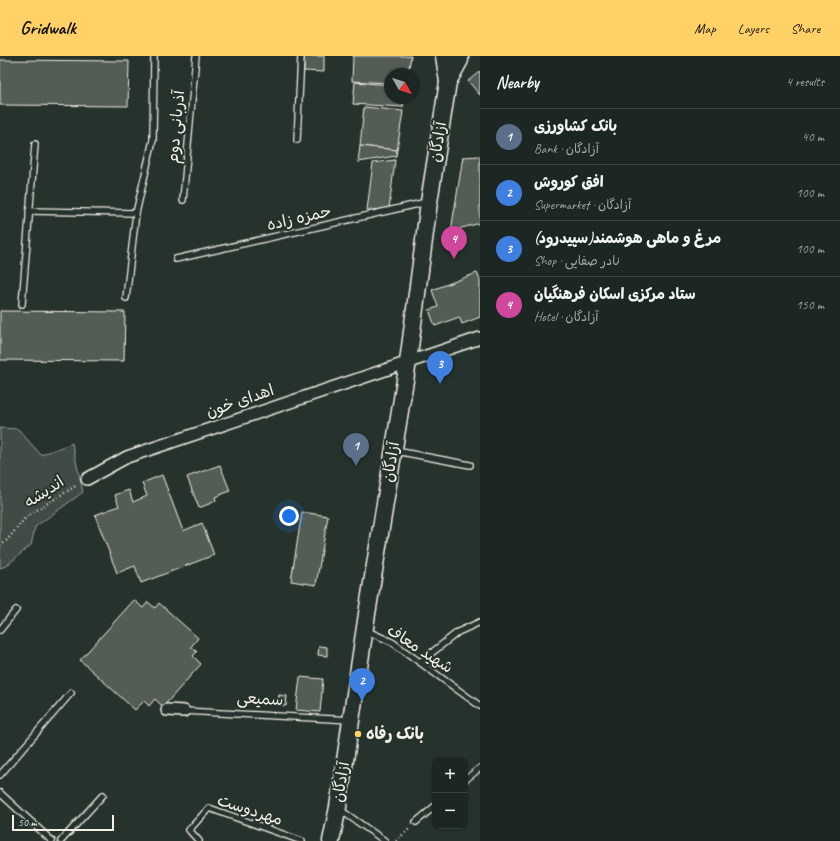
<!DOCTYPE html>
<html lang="en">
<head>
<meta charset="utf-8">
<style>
	body { margin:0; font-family:Caveat,"Playpen Sans Arabic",sans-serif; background:#252e2a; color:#f1f3f6 }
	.controls { position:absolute; right:12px; bottom:12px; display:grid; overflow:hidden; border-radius:8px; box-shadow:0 1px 3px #0004 }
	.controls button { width:36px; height:36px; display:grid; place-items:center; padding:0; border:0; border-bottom:1px solid #3a4340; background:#1c2622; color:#f1f3f6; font:20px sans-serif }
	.compass { position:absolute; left:384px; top:12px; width:36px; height:36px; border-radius:50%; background:#1c2622; box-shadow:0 1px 3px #0004; rotate:129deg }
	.scale { position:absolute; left:12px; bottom:10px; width:102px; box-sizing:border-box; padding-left:4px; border:2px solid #f4f1e8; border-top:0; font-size:11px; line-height:14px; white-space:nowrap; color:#f4f1e8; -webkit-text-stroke:3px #26332d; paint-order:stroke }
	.you { position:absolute; left:289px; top:460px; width:14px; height:14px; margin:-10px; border:3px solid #fff; border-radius:50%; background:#1a73e8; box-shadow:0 0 0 6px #1a73e833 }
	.badge { display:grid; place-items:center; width:26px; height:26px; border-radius:50%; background:#ffd166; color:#fff; font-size:13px; font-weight:700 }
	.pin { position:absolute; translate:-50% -33px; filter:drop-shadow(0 1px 2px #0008) }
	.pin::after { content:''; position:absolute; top:21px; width:14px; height:12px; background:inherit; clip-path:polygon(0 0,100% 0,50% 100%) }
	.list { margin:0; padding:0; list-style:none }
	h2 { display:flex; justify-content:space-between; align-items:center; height:52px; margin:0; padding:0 16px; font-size:17px }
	h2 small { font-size:13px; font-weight:400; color:#a0a5a5 }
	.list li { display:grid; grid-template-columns:26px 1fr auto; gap:12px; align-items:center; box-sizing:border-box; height:56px; padding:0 16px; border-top:1px solid #3a4340 }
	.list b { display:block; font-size:15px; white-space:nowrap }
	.list p { margin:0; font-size:13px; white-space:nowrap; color:#a0a5a5 }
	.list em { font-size:13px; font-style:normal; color:#a0a5a5 }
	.map { position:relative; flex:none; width:480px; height:785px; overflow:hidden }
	header { display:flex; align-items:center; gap:24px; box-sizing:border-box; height:56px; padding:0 20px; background:#ffd166; color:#111 }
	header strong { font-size:19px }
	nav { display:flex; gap:22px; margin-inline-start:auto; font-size:14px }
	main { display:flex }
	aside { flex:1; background:#1c2622 }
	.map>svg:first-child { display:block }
</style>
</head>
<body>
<header>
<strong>Gridwalk</strong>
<nav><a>Map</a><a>Layers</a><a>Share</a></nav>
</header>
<main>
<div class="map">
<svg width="480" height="785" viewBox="0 0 480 785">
	<rect width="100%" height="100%" fill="#26332d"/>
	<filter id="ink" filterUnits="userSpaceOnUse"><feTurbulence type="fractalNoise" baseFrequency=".025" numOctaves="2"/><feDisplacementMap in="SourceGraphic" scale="8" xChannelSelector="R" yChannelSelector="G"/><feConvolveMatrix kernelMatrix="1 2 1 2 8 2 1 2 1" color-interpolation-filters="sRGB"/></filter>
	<g filter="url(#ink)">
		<!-- green -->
		<path fill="#414b45" stroke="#9a9e96" d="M0,372L18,373L41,399L72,387L83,436L35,471L31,489L6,510L0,512Z"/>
		<!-- building -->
		<g fill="#525c55" stroke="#f4f1e8">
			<path d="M304,0H324V16L304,15Z"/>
			<path d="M353,0H411L408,18H390V27L352,25Z"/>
			<path d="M0,4L129,5L128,50L0,49Z"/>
			<path d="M480,15V39L468,25Z"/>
			<path d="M355,26L390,29V42H404L403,51L353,48Z"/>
			<path d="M364,51L403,55L397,94L360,90Z"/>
			<path d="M360,90L397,94L396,100L358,106Z"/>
			<path d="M480,100V167L451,175L463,101Z"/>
			<path d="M395,104L389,153L367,154L373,107Z"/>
			<path d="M477,217L480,224V261L462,268L459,261L435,270L429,254L438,251L432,234Z"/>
			<path d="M0,255L125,256L124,305L0,304Z"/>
			<path d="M220,409L230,435L215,441L216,445L199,452L187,421Z"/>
			<path d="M162,419L183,475L202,467L214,499L141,527L135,510L117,517L95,459L119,450L115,439L129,434L133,446L147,440L142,427Z"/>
			<path d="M302,456L328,460L316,529L291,525Z"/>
			<path d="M134,544L143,552L148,546L155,552L159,547L198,582L191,591L197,596L193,600L201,608L163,651L155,643L149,650L144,645L135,654L80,604Z"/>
			<path d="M319,590L327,591V600L318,599Z"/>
			<path d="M300,621L323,623L320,656L296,654Z"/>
			<path d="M279,639L287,640L286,650L278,649Z"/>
		</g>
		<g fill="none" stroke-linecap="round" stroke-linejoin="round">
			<defs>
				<g id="service">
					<path d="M297,84L301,0"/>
					<path d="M183,144L196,0"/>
					<path d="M29,155L136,157L153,84L154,0"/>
					<path d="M176,203L427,146"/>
					<path d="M126,242L136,157"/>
					<path d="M22,248L35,88"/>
					<path d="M396,395L470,409"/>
					<path d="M0,574L16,554"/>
					<path d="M367,575L392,586L480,650"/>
					<path d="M420,606L458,576L480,566"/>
					<path d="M184,655L351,664"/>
					<path d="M0,719L71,637"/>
					<path d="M465,724L480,712"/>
					<path d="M0,737L52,785"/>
					<path d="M339,753L385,785"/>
					<path d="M416,766L435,750"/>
					<path d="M61,785L103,739"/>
					<path d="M199,785L189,774L209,752L302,785"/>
				</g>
				<g id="minor">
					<path d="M87,423L127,401L480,282"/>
					<path d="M167,654L184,655"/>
				</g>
				<g id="secondary">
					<path d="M448,26L460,4V0"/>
					<path d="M331,785L338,751L367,558L408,306L429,146L448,26L444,0"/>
				</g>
			</defs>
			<!-- service casing -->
			<use href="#service" stroke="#f4f1e8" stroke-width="8"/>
			<!-- minor casing -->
			<use href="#minor" stroke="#f4f1e8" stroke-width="14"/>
			<!-- secondary casing -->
			<use href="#secondary" stroke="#f4f1e8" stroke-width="19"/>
			<!-- path -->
			<g stroke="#f4f1e8" stroke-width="2.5" stroke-dasharray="1 3" stroke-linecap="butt">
				<path d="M0,490L7,484L27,460L77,429"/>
				<path d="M396,785L410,772"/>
			</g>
			<!-- service -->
			<use href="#service" stroke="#26332d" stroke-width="5.5"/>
			<!-- minor -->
			<use href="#minor" stroke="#26332d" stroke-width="11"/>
			<!-- secondary -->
			<use href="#secondary" stroke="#26332d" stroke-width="16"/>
		</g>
	</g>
	<!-- markers -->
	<circle fill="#ffd166" stroke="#26332d" stroke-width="1.5" cx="358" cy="678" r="4"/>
	<g text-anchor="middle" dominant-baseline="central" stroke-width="4" stroke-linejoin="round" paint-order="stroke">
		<!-- street labels -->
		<g font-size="16" fill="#f4f1e8" stroke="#26332d">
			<text transform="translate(176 71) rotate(-85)">آذربانی دوم</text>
			<text transform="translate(438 86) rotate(-81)">آزادگان</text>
			<text transform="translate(299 162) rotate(-13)">حمزه زاده</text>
			<text transform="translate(240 345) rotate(-19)">اهدای خون</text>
			<text transform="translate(391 406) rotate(-81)">آزادگان</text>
			<text transform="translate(44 436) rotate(-33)">اندیشه</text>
			<text transform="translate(420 593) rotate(33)">شهید معاف</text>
			<text transform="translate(260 643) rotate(3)">سمیعی</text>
			<text transform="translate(341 726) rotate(-81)">آزادگان</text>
			<text transform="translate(250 754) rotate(18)">مهردوست</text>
		</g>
		<!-- poi labels -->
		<g font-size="16" font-weight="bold" fill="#f4f1e8" stroke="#26332d" text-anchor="start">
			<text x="366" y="678">بانک رفاه</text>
		</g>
	</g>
</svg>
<div class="controls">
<button>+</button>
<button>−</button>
</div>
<svg class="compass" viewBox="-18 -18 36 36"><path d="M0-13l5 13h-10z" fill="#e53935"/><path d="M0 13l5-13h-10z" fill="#a0a5a5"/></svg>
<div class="scale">50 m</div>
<div class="you"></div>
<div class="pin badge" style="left:356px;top:410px;background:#5c6f8a">1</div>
<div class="pin badge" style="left:362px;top:645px;background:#3f7fe0">2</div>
<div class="pin badge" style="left:440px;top:328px;background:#3f7fe0">3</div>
<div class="pin badge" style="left:454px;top:203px;background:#d1479c">4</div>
</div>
<aside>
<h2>Nearby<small>4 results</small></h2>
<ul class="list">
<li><span class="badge" style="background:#5c6f8a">1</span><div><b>بانک کشاورزی</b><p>Bank · آزادگان</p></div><em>40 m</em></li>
<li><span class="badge" style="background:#3f7fe0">2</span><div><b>افق کوروش</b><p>Supermarket · آزادگان</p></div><em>100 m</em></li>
<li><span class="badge" style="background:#3f7fe0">3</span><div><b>مرغ و ماهی هوشمند(سپیدرود)</b><p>Shop · نادر صفایی</p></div><em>100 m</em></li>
<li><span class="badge" style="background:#d1479c">4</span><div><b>ستاد مرکزی اسکان فرهنگیان</b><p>Hotel · آزادگان</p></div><em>150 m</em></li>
</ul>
</aside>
</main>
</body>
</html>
